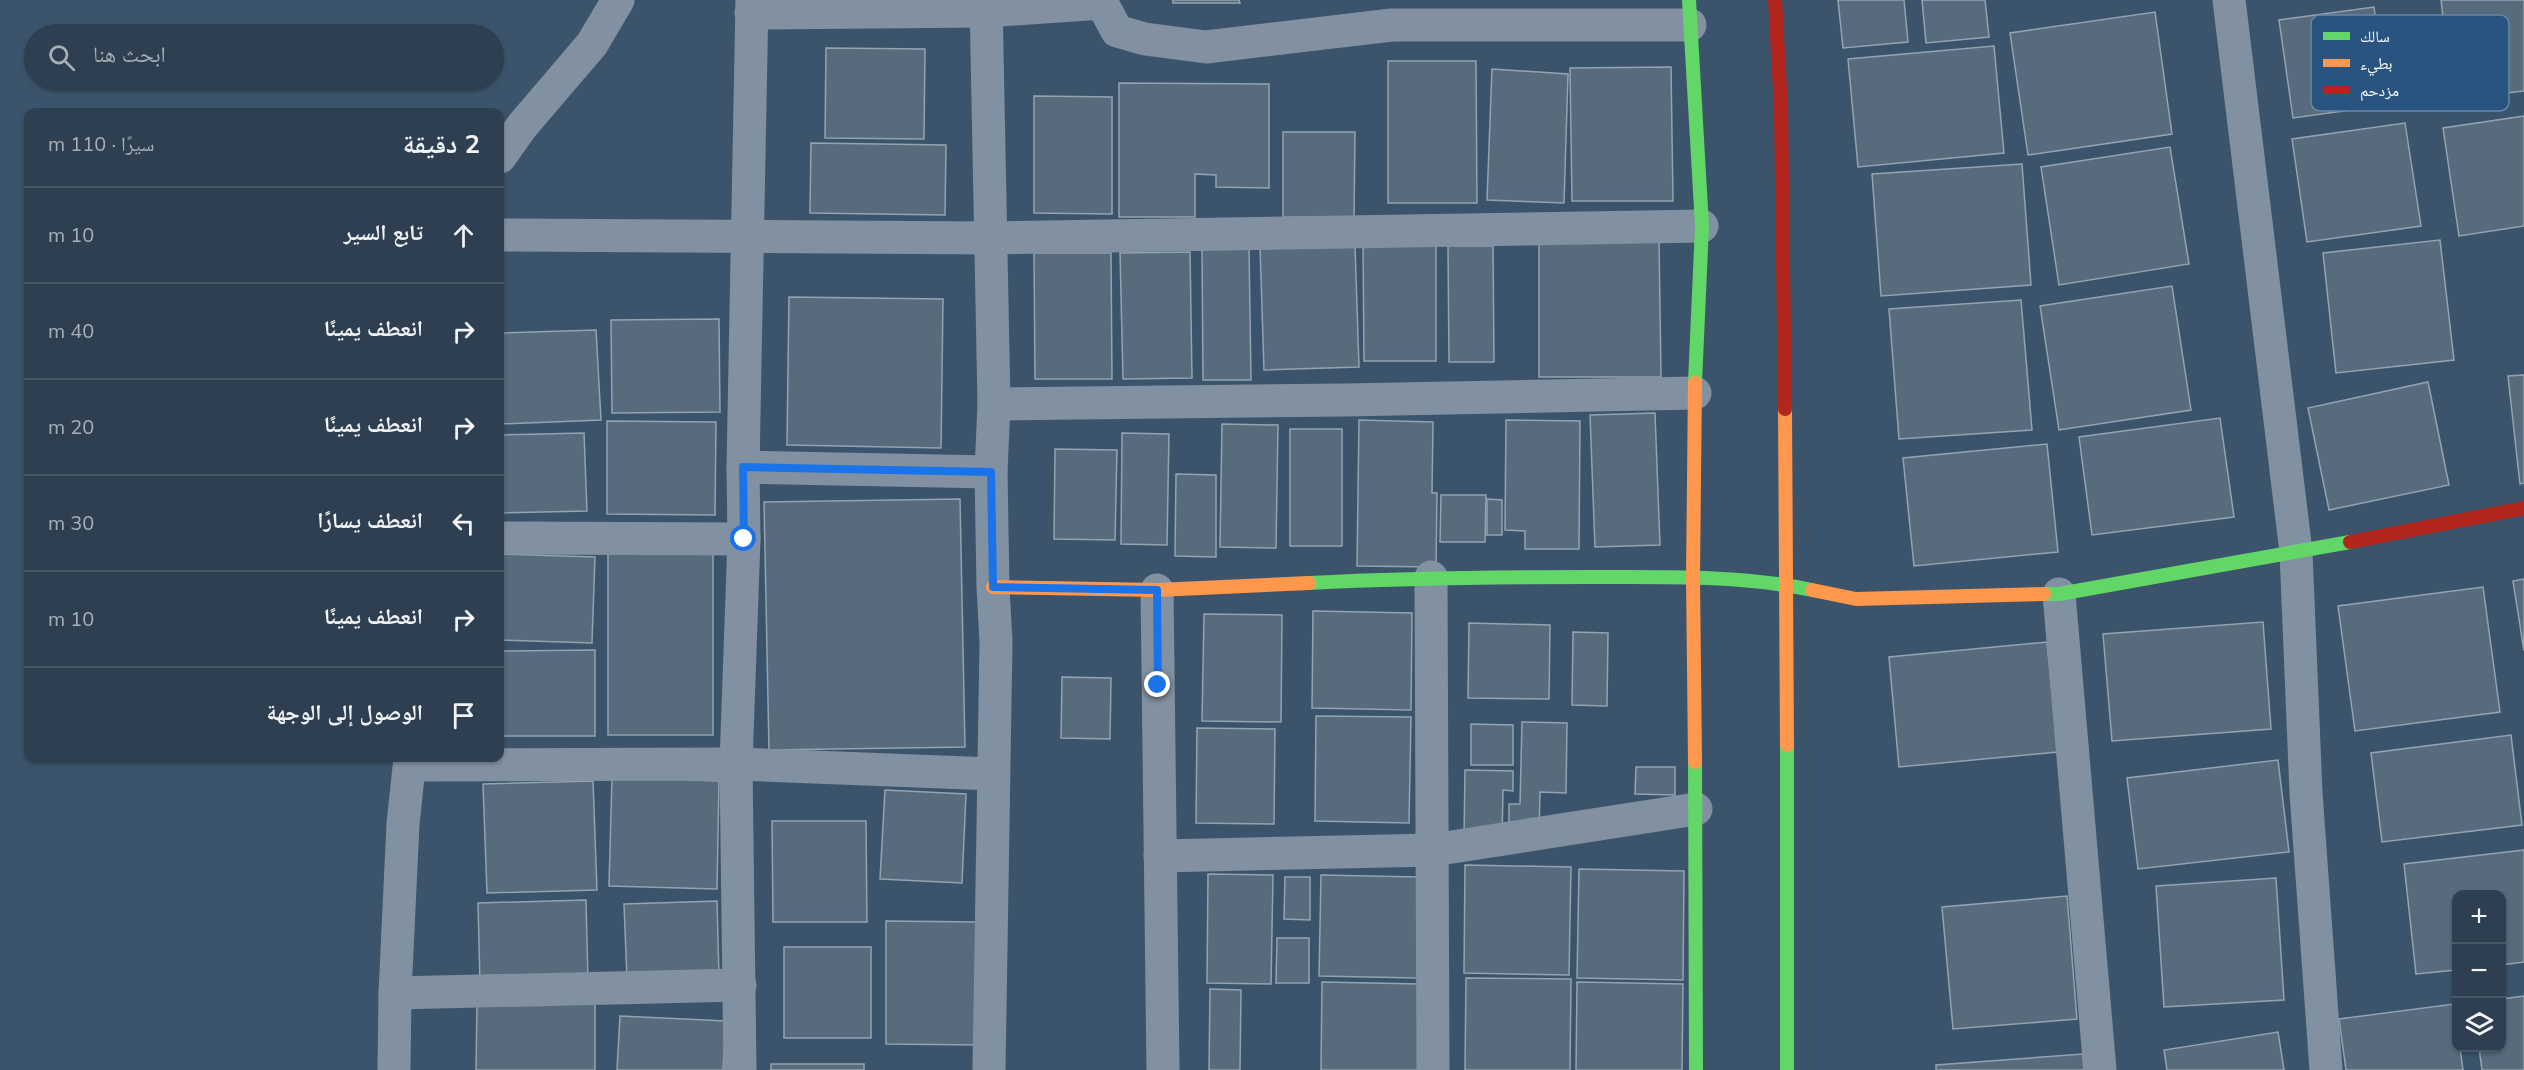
<!DOCTYPE html>
<html lang="ar">
<head>
<meta charset="utf-8">
<style>
	body { margin:0; font-family:"Nunito Sans","Noto Naskh Arabic",sans-serif; background:#354657; color:#f1f3f6; direction:rtl }
	.controls { position:absolute; right:18px; bottom:18px; display:grid; overflow:hidden; border-radius:12px; box-shadow:0 2px 4px #0004 }
	.controls button { width:54px; height:54px; display:grid; place-items:center; padding:0; border:0; border-bottom:2px solid #485867; background:#2d3f50; color:#f1f3f6; font:30px sans-serif }
	.stop { position:absolute; width:18px; height:18px; margin:-14px; border:4px solid #1a73e8; border-radius:50%; background:#fff }
	.stop.end { background:#1a73e8; border-color:#fff; box-shadow:0 2px 6px #0008 }
	.list { margin:0; padding:0; list-style:none }
	h2 { display:flex; justify-content:space-between; align-items:center; height:78px; margin:0; padding:0 24px; font-size:26px }
	h2 small { font-size:20px; font-weight:400; color:#a7afb7 }
	.list li { display:grid; grid-template-columns:39px 1fr auto; gap:18px; align-items:center; box-sizing:border-box; height:96px; padding:0 24px; border-top:2px solid #485867 }
	.list b { display:block; font-size:22px; white-space:nowrap }
	.list em { font-size:20px; font-style:normal; color:#a7afb7 }
	.icon { flex:none; width:33px; height:33px; fill:none; stroke:currentColor; stroke-width:2; stroke-linecap:round; stroke-linejoin:round }
	.map { position:relative; flex:none; width:2524px; height:1070px; overflow:hidden; direction:ltr }
	.search { position:absolute; background:#2d3f50; box-shadow:0 2px 4px #0004; left:24px; top:24px; width:480px; height:66px; display:flex; align-items:center; gap:15px; box-sizing:border-box; padding:0 21px; border-radius:33px; color:#a7afb7; font-size:22px }
	.panel { position:absolute; background:#2d3f50; box-shadow:0 2px 4px #0004; left:24px; top:108px; width:480px; height:654px; border-radius:12px; direction:rtl }
	.map>svg:first-child { display:block }
</style>
</head>
<body>
<div class="map">
<svg width="2524" height="1070" viewBox="0 0 2524 1070">
	<rect width="100%" height="100%" fill="#3c546b"/>
	<!-- building -->
	<g fill="#576b7d" stroke="#94a3b0" stroke-width="1.5">
		<path d="M1173,0H1239L1240,3H1173Z"/>
		<path d="M1838,0H1904L1908,42L1843,48Z"/>
		<path d="M1922,0H1985L1989,37L1926,43Z"/>
		<path d="M2441,0H2524V91L2453,99Z"/>
		<path d="M2374,7L2387,105L2293,118L2279,20Z"/>
		<path d="M2155,12L2172,134L2028,155L2010,33Z"/>
		<path d="M1994,46L2004,153L1858,167L1848,59Z"/>
		<path d="M826,48L925,49L924,139L825,138Z"/>
		<path d="M1388,61H1476L1477,203H1388Z"/>
		<path d="M1671,67L1673,201H1572L1570,68Z"/>
		<path d="M1492,69L1568,74L1564,203L1487,200Z"/>
		<path d="M1119,83L1269,84V188L1216,187V175L1195,174V217H1119Z"/>
		<path d="M1034,96L1112,97V214L1034,213Z"/>
		<path d="M2524,116V226L2459,236L2443,128Z"/>
		<path d="M2405,123L2421,226L2307,242L2292,139Z"/>
		<path d="M1283,132H1355L1354,218L1283,217Z"/>
		<path d="M811,143L946,145L945,215L810,213Z"/>
		<path d="M2170,147L2189,264L2059,285L2041,167Z"/>
		<path d="M2022,164L2031,285L1881,296L1872,174Z"/>
		<path d="M1539,239H1659L1661,377H1539Z"/>
		<path d="M2440,240L2454,360L2336,373L2323,253Z"/>
		<path d="M1355,245L1359,367L1264,370L1260,247Z"/>
		<path d="M1363,245H1436V361H1364Z"/>
		<path d="M1448,246H1493L1494,362H1449Z"/>
		<path d="M1249,247L1251,380H1203L1202,248Z"/>
		<path d="M1190,252L1192,378L1123,379L1120,253Z"/>
		<path d="M1034,253H1111L1112,379H1035Z"/>
		<path d="M2172,286L2191,410L2059,430L2040,306Z"/>
		<path d="M789,297L943,299L941,448L787,445Z"/>
		<path d="M2021,300L2032,430L1899,439L1889,309Z"/>
		<path d="M719,319L720,412L612,413L611,320Z"/>
		<path d="M596,330L601,420L500,424V333Z"/>
		<path d="M2524,375V483L2520,484L2508,376Z"/>
		<path d="M2428,382L2449,485L2329,510L2308,408Z"/>
		<path d="M1655,413L1660,545L1595,547L1590,415Z"/>
		<path d="M2220,418L2234,517L2092,535L2079,437Z"/>
		<path d="M1359,420L1433,422L1432,493H1437L1436,567L1357,566Z"/>
		<path d="M1506,420L1580,421L1579,549H1525V531L1505,530Z"/>
		<path d="M607,421L716,422L715,515L607,514Z"/>
		<path d="M1222,424L1278,425L1276,548L1220,547Z"/>
		<rect x="1290" y="429" width="52" height="117"/>
		<path d="M584,433L587,511L500,513V435Z"/>
		<path d="M1122,433L1169,434L1167,545L1121,544Z"/>
		<path d="M2047,444L2058,552L1914,566L1903,458Z"/>
		<path d="M1055,449L1117,450L1115,540L1054,539Z"/>
		<path d="M1176,474L1216,475V557L1175,556Z"/>
		<path d="M1441,495H1486L1485,542H1440Z"/>
		<path d="M960,499L965,747L769,750L764,502Z"/>
		<path d="M1487,499L1502,500V535H1487Z"/>
		<path d="M608,549L713,550V735H608Z"/>
		<path d="M500,554L595,557L592,643L500,640Z"/>
		<path d="M2524,579V651L2513,581Z"/>
		<path d="M2483,587L2500,712L2355,731L2338,606Z"/>
		<path d="M1313,611L1412,613L1411,710L1312,708Z"/>
		<path d="M1204,614L1282,615L1281,722L1202,721Z"/>
		<path d="M2263,622L2271,729L2112,741L2103,634Z"/>
		<path d="M1469,623L1550,625L1549,699L1468,698Z"/>
		<path d="M1573,632L1608,633L1607,706L1572,705Z"/>
		<path d="M2047,642L2058,752L1899,767L1889,657Z"/>
		<path d="M595,650V736H500V651Z"/>
		<path d="M1062,677L1111,678L1110,739L1061,738Z"/>
		<path d="M1316,716L1411,717L1409,823L1315,821Z"/>
		<path d="M1522,722L1567,723L1566,793L1540,792L1539,831H1509V804H1520Z"/>
		<path d="M1471,724L1513,725V765H1471Z"/>
		<path d="M1197,728L1275,729L1274,824L1196,823Z"/>
		<path d="M2511,735L2522,825L2382,842L2371,753Z"/>
		<path d="M2278,760L2289,852L2138,869L2127,778Z"/>
		<path d="M1636,767H1675V795L1635,794Z"/>
		<path d="M1465,770L1513,771V791L1503,790L1502,839H1464Z"/>
		<path d="M612,777L719,781L717,889L609,886Z"/>
		<path d="M593,781L597,890L487,893L483,784Z"/>
		<path d="M885,790L966,794L962,883L880,879Z"/>
		<path d="M772,821H866L867,922H773Z"/>
		<path d="M2524,850V962L2502,965V894H2456V970L2416,974L2404,864Z"/>
		<path d="M1465,865L1571,867L1569,975L1464,973Z"/>
		<path d="M1579,869L1684,871L1683,980L1577,978Z"/>
		<path d="M1208,874L1273,875L1271,984L1207,983Z"/>
		<path d="M1321,875L1418,877L1417,978L1319,976Z"/>
		<path d="M1285,877H1310V920L1284,919Z"/>
		<path d="M2276,878L2284,1000L2164,1007L2156,886Z"/>
		<path d="M2067,896L2077,1019L1953,1029L1942,907Z"/>
		<path d="M586,900L588,981L480,984L478,903Z"/>
		<path d="M717,901L719,977L627,980L624,904Z"/>
		<path d="M886,921L980,922V1045L886,1044Z"/>
		<path d="M1277,938H1309V983H1276Z"/>
		<rect x="784" y="947" width="87" height="91"/>
		<path d="M1466,978L1571,979L1570,1070H1465Z"/>
		<path d="M1322,982L1420,984L1418,1070H1321Z"/>
		<path d="M1577,982L1683,984L1682,1070H1576Z"/>
		<path d="M1210,989L1241,990L1240,1070H1209Z"/>
		<path d="M2524,996V1070H2482L2479,1048H2502V999Z"/>
		<path d="M477,1004H595V1070H476Z"/>
		<path d="M2454,1004L2456,1048H2460L2463,1070H2346L2339,1019Z"/>
		<path d="M620,1016L726,1021L723,1070H617Z"/>
		<path d="M2278,1032L2284,1070H2167L2164,1050Z"/>
		<path d="M2083,1054L2084,1070H1936V1065Z"/>
		<rect x="771" y="1064" width="93" height="6"/>
	</g>
	<g fill="none" stroke-linecap="round" stroke-linejoin="round">
		<!-- street -->
		<g stroke="#8291a1" stroke-width="33">
			<path d="M986,0L994,404L991,472L993,587L996,642L989,1070"/>
			<path d="M2229,0L2296,552L2306,793L2326,1070"/>
			<path d="M1102,3L1117,31L1145,39L1206,47L1392,25H1690"/>
			<path d="M751,13L986,11L1102,3V0"/>
			<path d="M500,157L522,126L592,44L618,0"/>
			<path d="M500,235L989,238L1702,226"/>
			<path d="M994,404L1345,400L1695,393"/>
			<path d="M743,467L991,472"/>
			<path d="M500,538L744,539"/>
			<path d="M1431,577L1433,1070"/>
			<path d="M1157,590L1163,1070"/>
			<path d="M2059,594L2100,1070"/>
			<path d="M410,765L736,764L993,774"/>
			<path d="M1160,856L1433,850L1696,809"/>
			<path d="M395,993L740,985"/>
			<path d="M394,1070L395,993L403,824L410,758"/>
			<path d="M740,1070L736,764L744,539L743,467L752,0"/>
		</g>
		<!-- fast -->
		<g stroke="#63d668" stroke-width="14">
			<path d="M1689,0L1702,226L1695,383"/>
			<path d="M1309,583C1403,578 1497,577 1591,577C1665,577 1740,575 1812,590"/>
			<path d="M2044,594H2059L2350,542"/>
			<path d="M1787,745V1070"/>
			<path d="M1695,762L1696,1070"/>
		</g>
		<!-- slow -->
		<g stroke="#ff974d" stroke-width="14">
			<path d="M1785,409L1787,745"/>
			<path d="M993,587L1157,590L1309,583"/>
			<path d="M1812,590L1856,599L2044,594"/>
			<path d="M1695,762L1693,577L1695,383"/>
		</g>
		<!-- jam -->
		<g stroke="#b3261e" stroke-width="14">
			<path d="M1775,0L1781,107L1785,409"/>
			<path d="M2350,542L2524,508"/>
		</g>
	</g>
	<g fill="none" stroke-linecap="round" stroke-linejoin="round">
		<!-- route -->
		<path stroke="#1a73e8" stroke-width="8" d="M744,539L743,467L991,472L993,587L1157,590L1158,685"/>
	</g>
	<!-- legend -->
	<rect x="2311" y="15" width="198" height="96" rx="9" fill="#28547f" stroke="#6887a5" stroke-width="1.5"/>
	<rect x="2323" y="32" width="27" height="8" fill="#63d668"/>
	<rect x="2323" y="59" width="27" height="8" fill="#ff974d"/>
	<rect x="2323" y="86" width="27" height="8" fill="#b3261e"/>
	<g font-size="16" fill="#fff">
		<text x="2360" y="42">سالك</text>
		<text x="2360" y="69">بطيء</text>
		<text x="2360" y="96">مزدحم</text>
	</g>
</svg>
<div class="controls">
<button>+</button>
<button>−</button>
<button><svg class="icon" aria-label="layers" viewBox="0 0 24 24"><path d="M12 4l9 5-9 5-9-5zM3 14l9 5 9-5"/></svg></button>
</div>
<div class="stop" style="left:744px;top:539px"></div>
<div class="stop end" style="left:1158px;top:685px"></div>
<div class="search"><svg class="icon" aria-label="search" viewBox="0 0 24 24"><circle cx="10" cy="10" r="6"/><path d="M15 15l6 6"/></svg>ابحث هنا</div>
<section class="panel">
<h2>2 دقيقة<small>سيرًا · 110 m</small></h2>
<ul class="list">
<li><svg class="icon" aria-label="ahead" viewBox="0 0 24 24"><path d="M12 20V5M6 11l6-6 6 6"/></svg><div><b>تابع السير</b></div><em>10 m</em></li>
<li><svg class="icon" aria-label="right" viewBox="0 0 24 24"><path d="M7 20v-9h11M14 6l5 5-5 5"/></svg><div><b>انعطف يمينًا</b></div><em>40 m</em></li>
<li><svg class="icon" aria-label="right" viewBox="0 0 24 24"><path d="M7 20v-9h11M14 6l5 5-5 5"/></svg><div><b>انعطف يمينًا</b></div><em>20 m</em></li>
<li><svg class="icon" aria-label="left" viewBox="0 0 24 24"><path d="M17 20v-9H6M10 6l-5 5 5 5"/></svg><div><b>انعطف يسارًا</b></div><em>30 m</em></li>
<li><svg class="icon" aria-label="right" viewBox="0 0 24 24"><path d="M7 20v-9h11M14 6l5 5-5 5"/></svg><div><b>انعطف يمينًا</b></div><em>10 m</em></li>
<li><svg class="icon" aria-label="arrive" viewBox="0 0 24 24"><path d="M6 21V4h12l-3 4 3 4H6"/></svg><div><b>الوصول إلى الوجهة</b></div></li>
</ul>
</section>
</div>
</body>
</html>
